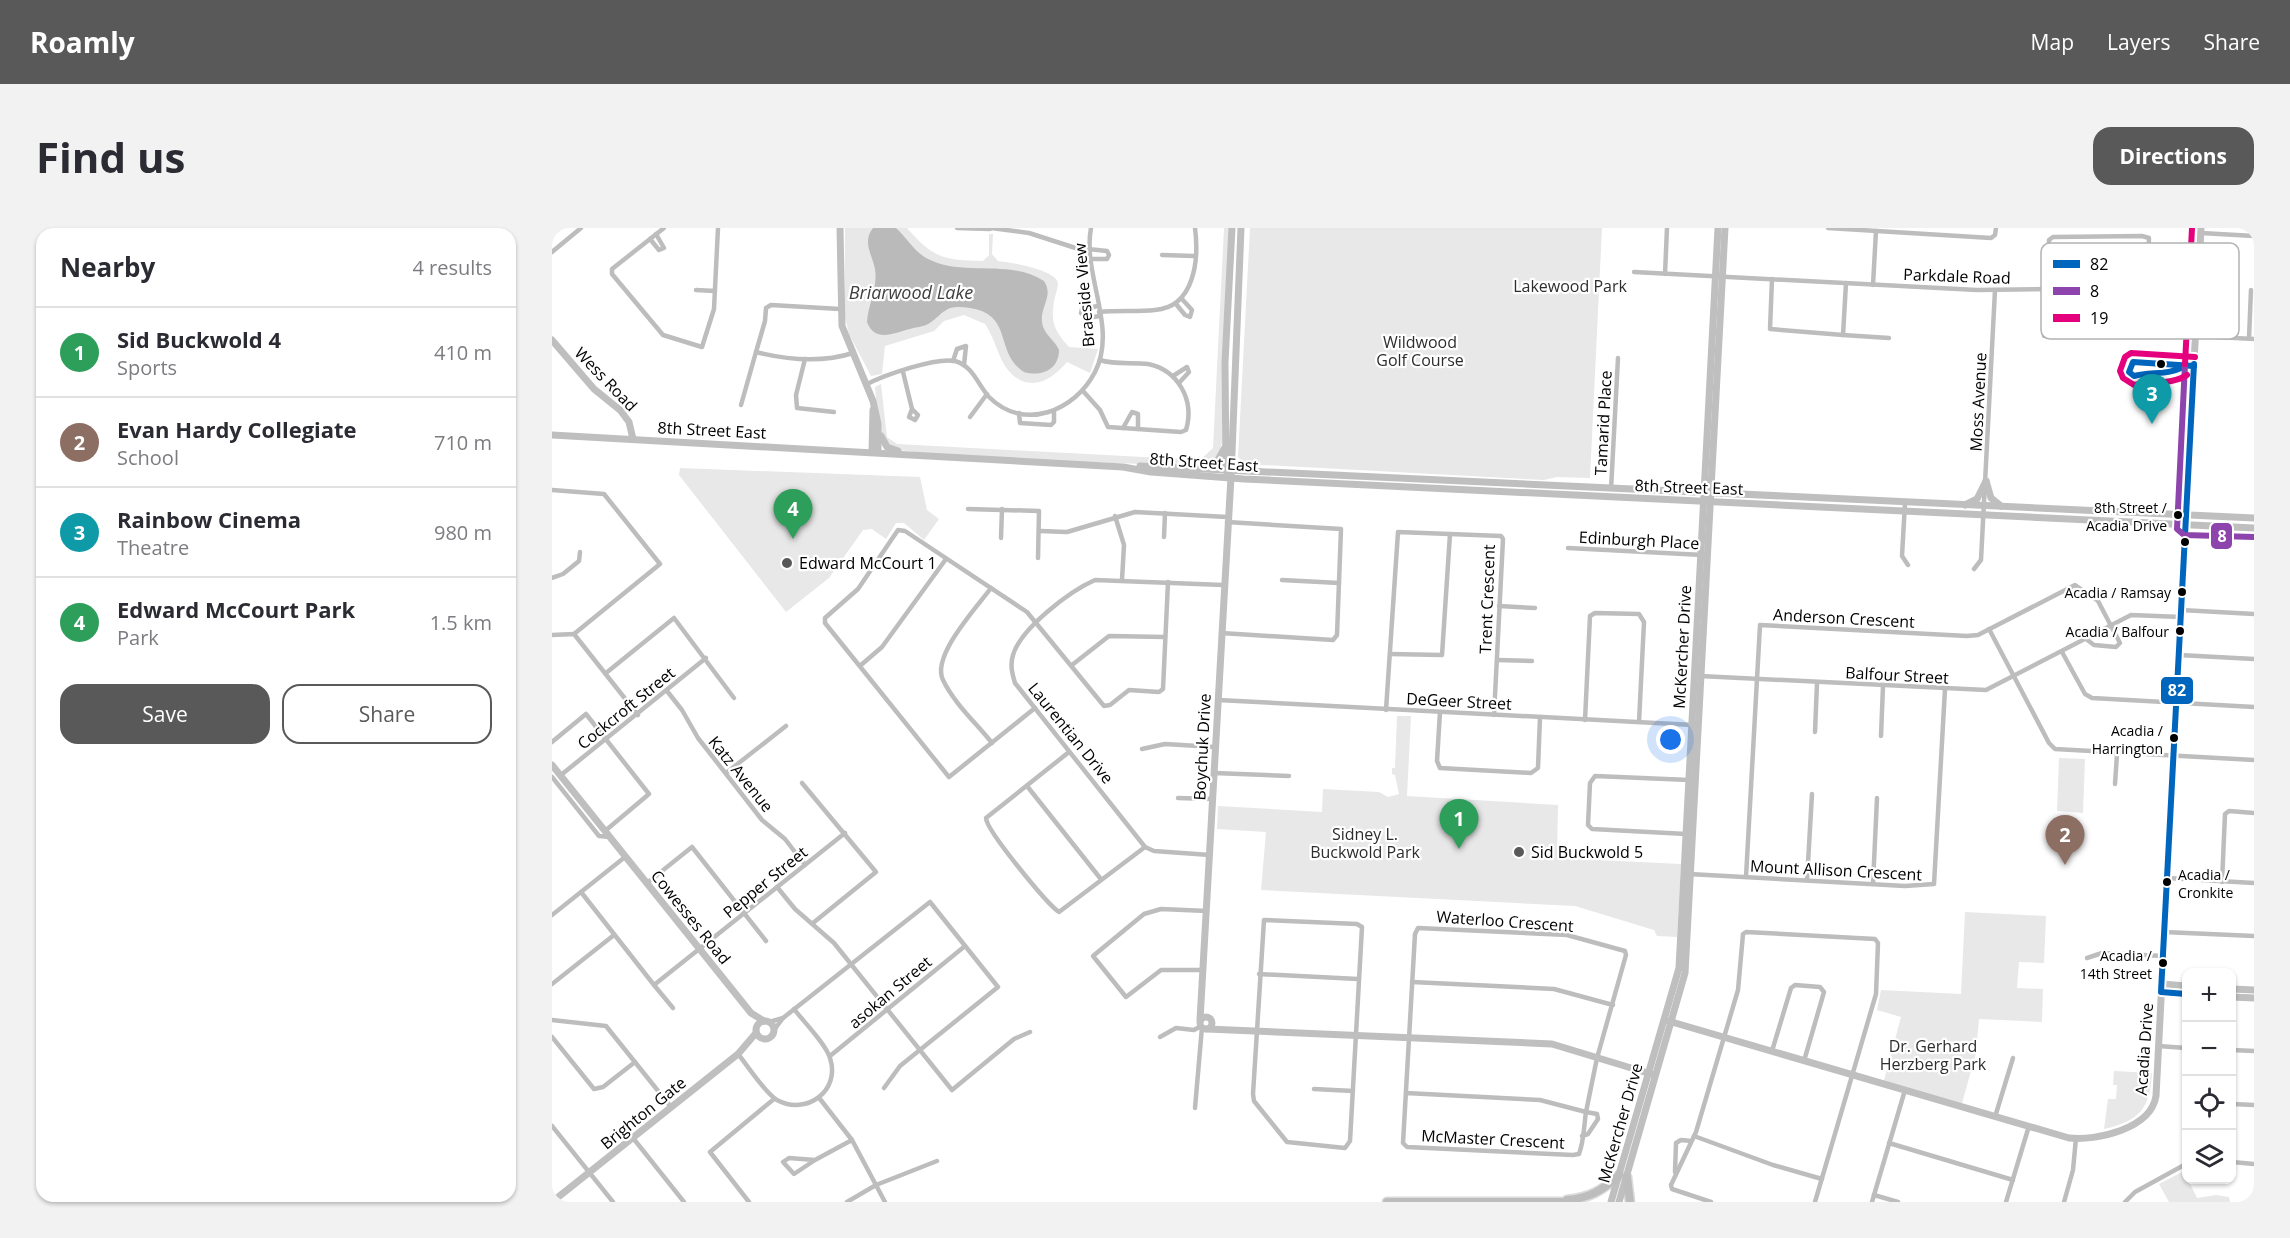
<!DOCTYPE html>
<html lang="en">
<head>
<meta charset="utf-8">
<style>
	body { margin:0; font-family:"Open Sans",sans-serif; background:#f2f2f3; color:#2b2b33 }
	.controls { position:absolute; right:18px; bottom:18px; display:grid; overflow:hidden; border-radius:12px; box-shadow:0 2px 4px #0004 }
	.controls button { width:54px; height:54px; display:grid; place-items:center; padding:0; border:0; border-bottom:2px solid #e1e1e2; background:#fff; color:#2b2b33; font:30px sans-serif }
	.you { position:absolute; left:1119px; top:512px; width:21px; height:21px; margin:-15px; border:4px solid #fff; border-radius:50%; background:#1a73e8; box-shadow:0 0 0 9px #1a73e833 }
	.badge { display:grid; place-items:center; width:39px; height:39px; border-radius:50%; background:#595959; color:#fff; font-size:20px; font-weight:700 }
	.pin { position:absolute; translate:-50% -50px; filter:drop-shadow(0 2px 3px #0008) }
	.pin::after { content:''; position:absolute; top:32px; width:21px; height:18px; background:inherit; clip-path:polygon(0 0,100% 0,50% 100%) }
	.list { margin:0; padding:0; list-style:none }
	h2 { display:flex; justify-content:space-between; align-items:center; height:78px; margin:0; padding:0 24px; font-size:26px }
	h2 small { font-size:20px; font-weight:400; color:#7c7c81 }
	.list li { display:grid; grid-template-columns:39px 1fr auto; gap:18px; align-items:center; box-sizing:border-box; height:90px; padding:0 24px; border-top:2px solid #e1e1e2 }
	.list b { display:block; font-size:22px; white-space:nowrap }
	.list p { margin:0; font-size:20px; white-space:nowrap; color:#7c7c81 }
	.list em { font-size:20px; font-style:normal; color:#7c7c81 }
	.actions { display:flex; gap:12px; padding:18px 24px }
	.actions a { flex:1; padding:14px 0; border:2px solid #595959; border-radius:18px; text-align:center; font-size:21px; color:#595959 }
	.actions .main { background:#595959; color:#fff }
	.icon { flex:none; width:33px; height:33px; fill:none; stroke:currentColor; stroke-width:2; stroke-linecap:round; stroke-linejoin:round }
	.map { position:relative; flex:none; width:1702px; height:974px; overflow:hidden; border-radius:18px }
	header { display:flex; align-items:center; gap:36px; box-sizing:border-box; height:84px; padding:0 30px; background:#595959; color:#fff }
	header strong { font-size:28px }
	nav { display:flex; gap:33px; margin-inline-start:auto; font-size:21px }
	.intro { display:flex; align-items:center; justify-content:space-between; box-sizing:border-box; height:144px; padding:0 36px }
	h1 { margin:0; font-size:42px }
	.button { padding:15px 27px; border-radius:18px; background:#595959; color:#fff; font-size:21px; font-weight:700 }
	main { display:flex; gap:36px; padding:0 36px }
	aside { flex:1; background:#fff; border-radius:18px; box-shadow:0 2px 4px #0004 }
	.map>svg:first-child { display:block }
</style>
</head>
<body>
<header>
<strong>Roamly</strong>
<nav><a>Map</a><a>Layers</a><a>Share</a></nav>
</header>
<div class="intro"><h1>Find us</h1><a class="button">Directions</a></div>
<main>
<aside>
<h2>Nearby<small>4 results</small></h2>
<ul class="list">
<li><span class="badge" style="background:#2e9e5b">1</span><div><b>Sid Buckwold 4</b><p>Sports</p></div><em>410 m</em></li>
<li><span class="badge" style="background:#8d6e63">2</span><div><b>Evan Hardy Collegiate</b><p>School</p></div><em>710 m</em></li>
<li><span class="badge" style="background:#0f9aa8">3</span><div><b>Rainbow Cinema</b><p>Theatre</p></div><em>980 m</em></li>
<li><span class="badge" style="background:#2e9e5b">4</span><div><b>Edward McCourt Park</b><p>Park</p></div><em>1.5 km</em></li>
</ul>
<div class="actions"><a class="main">Save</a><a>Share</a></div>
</aside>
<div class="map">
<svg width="1702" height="974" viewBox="0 0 1702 974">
	<rect width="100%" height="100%" fill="#fff"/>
	<!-- green -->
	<g fill="#e8e8e8">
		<path d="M293,0H355C381,30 391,32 431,33L437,27V6H441L440,26L446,33C457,34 504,42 506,55C506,59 504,65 503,69C498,92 501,101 517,119L546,121L538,145L515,134C499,153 476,166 456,142C446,130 443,110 433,96L412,87L392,93L382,103L333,118L330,146L319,148L297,106L293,89Z"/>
		<path d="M672,0H678L671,139L670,215L666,227L659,235L639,238C602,236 352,230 339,219C325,208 325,177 323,159L329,156L335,209L345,216L648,232L661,220Z"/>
		<path d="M698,0H1050L1038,250L1005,249L992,252L693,236L686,229Z"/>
		<path d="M128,240L368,249L375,282L387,291L372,312L352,295H344L334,311L320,301L311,302L277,350L234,384L127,247Z"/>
		<path d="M845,488H859L855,568L1006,577L1005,630L1129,636L1125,709L1105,708L1102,702L1023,678L709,662L714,604L665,601L666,578L770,584L771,561L827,564L836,569L847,566L843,547L840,546V540H843Z"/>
		<path d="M1507,530L1533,531L1531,585L1505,583Z"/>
		<path d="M1413,684L1494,688L1492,735L1467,734L1465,760L1491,761L1490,794L1427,791L1424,825L1409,879L1331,856L1349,789L1325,782L1329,762L1409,766Z"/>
		<path d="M1562,843L1600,845C1598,880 1588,893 1552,901L1556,871H1564L1565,857H1561Z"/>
		<path d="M1632,943L1645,970L1664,967L1677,969L1678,974H1617L1607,956Z"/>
	</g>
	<!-- water -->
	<path fill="#bababa" d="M321,0H344C354,9 362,23 374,30C411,50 456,30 492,53C502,68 488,79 490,94C491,106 503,112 507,122C507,142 489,149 472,144C440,123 465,81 407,79C392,78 387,90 376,96C371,99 364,99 358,101C342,105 323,115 315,94C316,76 326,61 323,41C320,26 310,14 321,0Z"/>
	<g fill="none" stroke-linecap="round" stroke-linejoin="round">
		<defs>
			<g id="highway">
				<path d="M1075,949L1078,974"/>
				<path d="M1015,972C1037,970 1050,963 1067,947"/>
				<path d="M835,974H1021"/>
			</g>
		</defs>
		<!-- highway casing -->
		<use href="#highway" stroke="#dbdbdb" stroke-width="11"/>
		<!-- street -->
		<g stroke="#bdbdbd" stroke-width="4.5">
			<path d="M112,0L60,41V46L111,107L150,119L162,81L166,0"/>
			<path d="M405,0L438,1"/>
			<path d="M439,0L477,5L536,24"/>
			<path d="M1276,0L1439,10L1443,7L1444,0"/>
			<path d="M1649,5L1702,8"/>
			<path d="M98,11L107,22L112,20L104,6"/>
			<path d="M536,21L555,23L557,27L555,31H538"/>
			<path d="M0,24L29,0"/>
			<path d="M610,27L642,28"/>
			<path d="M1082,44L1425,62L1590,60L1646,62"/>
			<path d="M1113,46L1115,0"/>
			<path d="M1220,51L1218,101L1291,107L1294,55"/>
			<path d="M1321,57L1324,3"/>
			<path d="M144,62L163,63"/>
			<path d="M624,76L633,87L638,89L640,82L630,71"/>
			<path d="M546,78L530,81L529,85L535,90L548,88"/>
			<path d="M288,81L219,77L214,80L213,93L204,124C236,132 270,135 301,125"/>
			<path d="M547,84C566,82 585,84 603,82C643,79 647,31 643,0"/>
			<path d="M1543,105L1545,61"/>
			<path d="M1291,107L1337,110"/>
			<path d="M1492,108L1497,12L1501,9L1590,8L1597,10L1593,103"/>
			<path d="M1644,108L1702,111"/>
			<path d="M1697,110L1699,62"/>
			<path d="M253,131L244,167L245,180L282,184"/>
			<path d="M401,133L405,121L414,118L412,137"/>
			<path d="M351,144L360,181L357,189L363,192L366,187L360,181"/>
			<path d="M621,148L635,139L637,144L627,155"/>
			<path d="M315,156C333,147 384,129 403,133C421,138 426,157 437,169C472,204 523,183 543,144C566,99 530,47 539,0"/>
			<path d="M531,163L548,182L556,199L629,204L634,202C643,172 626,142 596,136C580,134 563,137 548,132"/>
			<path d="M189,177L204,124"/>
			<path d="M467,185L468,195L499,197L502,194V184"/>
			<path d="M418,189L435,166"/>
			<path d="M571,200L580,184L586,186V201"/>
			<path d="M1059,261L1066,130"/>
			<path d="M0,262L52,266L108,336L22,406"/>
			<path d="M1353,275L1350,328L1356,337"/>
			<path d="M416,281L487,283L486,330"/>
			<path d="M563,288L572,317L570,352"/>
			<path d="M488,303L515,304L583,284L675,289"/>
			<path d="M612,309L613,285"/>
			<path d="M449,310L450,281"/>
			<path d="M1016,320L1151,327"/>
			<path d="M1422,341L1429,332L1443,62"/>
			<path d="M0,350L11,346L27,333L28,324"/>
			<path d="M730,352L787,355"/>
			<path d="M439,360C425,379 379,428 391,452C402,475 424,495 440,515"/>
			<path d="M947,378L983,380"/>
			<path d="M1629,382L1702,386"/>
			<path d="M1437,401L1497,515L1503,521L1702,532"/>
			<path d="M669,405L781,412L785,407L789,301L675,294"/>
			<path d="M0,407L22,406L86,487"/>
			<path d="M1510,424L1533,466L1540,470L1702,479"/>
			<path d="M838,426L890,427L898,306"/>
			<path d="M1627,427L1702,431"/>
			<path d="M945,432L980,433"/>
			<path d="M309,437L330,419L394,331"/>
			<path d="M520,437L557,408L613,409"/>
			<path d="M54,445L122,390L182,470"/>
			<path d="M1148,448L1434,462L1579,387L1629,389"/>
			<path d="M115,463L130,482L146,510L210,592L233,611L253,637"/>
			<path d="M666,472L1141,497"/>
			<path d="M483,480L397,549L273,395V390L306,361L346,302L353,303L475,384L552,478L558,477L577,462L607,464L611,461L616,354"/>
			<path d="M834,482L846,304L949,308L951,311L942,487"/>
			<path d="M888,484L885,533L888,540L979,545L986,540L988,489"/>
			<path d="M1033,492L1038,388L1043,385L1087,386L1092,394L1087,494"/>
			<path d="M1263,504L1265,455"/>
			<path d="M1329,508L1331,458"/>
			<path d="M0,514L34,486L97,566L53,603"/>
			<path d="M590,521L613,516L663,519"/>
			<path d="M517,524L434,590C434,602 495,676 507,684L593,619"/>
			<path d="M174,545L234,498"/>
			<path d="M662,545L737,548"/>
			<path d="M9,547L154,430"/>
			<path d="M0,549L47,608L58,609"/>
			<path d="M250,555L324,644L261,695"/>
			<path d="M1563,556L1565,526"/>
			<path d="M475,558L548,650"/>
			<path d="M626,570L660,571"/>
			<path d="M1134,606L1040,601L1036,597L1038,555L1043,548L1137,552"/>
			<path d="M658,627L602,623L593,619L463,455C460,445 458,437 461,427C469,400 518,363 543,352L671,357"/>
			<path d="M1137,646L1353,658L1382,656L1393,461"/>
			<path d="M1194,649L1208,397L1415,408L1426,407L1523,357L1546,373L1568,415L1564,419L1542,417L1534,411"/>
			<path d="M1615,650L1702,655"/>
			<path d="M1255,652L1260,566"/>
			<path d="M1670,654L1673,586L1677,583L1702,585"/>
			<path d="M95,655L140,619L214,713"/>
			<path d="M1321,656L1325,570"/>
			<path d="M225,659L243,681L282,715L400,862L462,811L478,804"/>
			<path d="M29,664L102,757L293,605"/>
			<path d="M0,687L73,629"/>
			<path d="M712,692L805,696L810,699L798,913L793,920L735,914L702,873L701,866Z"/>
			<path d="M1612,704L1702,708"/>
			<path d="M1535,730L1550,725L1611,728"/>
			<path d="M652,742H609L574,769L541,728L592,686L609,681L655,683"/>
			<path d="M707,746L806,751"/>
			<path d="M860,754L1002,761L1061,777"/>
			<path d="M0,756L62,707"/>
			<path d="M102,757L121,780"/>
			<path d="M0,792L54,798L119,879"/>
			<path d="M217,794L231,790"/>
			<path d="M222,802L231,790L378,674L446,759L348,838L332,860"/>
			<path d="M0,809L42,861L51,859L83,834"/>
			<path d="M608,809L624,800L642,802L649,798"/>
			<path d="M1606,818L1634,820"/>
			<path d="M1680,822L1702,823"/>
			<path d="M1220,823L1239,760L1243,757L1268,759L1272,764L1252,833"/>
			<path d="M186,826C196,838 213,865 225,872C254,888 289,863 278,830C274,816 251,793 242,781"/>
			<path d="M278,828L413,718"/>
			<path d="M762,861L801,863"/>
			<path d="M854,865L988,872L1034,884L1045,830L1074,727L1073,723L1015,707L866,700L863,706L851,915L855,919L1021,927L1027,926C1032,913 1032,897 1034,884L1045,886L1046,891L1036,906L1030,908"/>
			<path d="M268,871L300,912L333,974"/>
			<path d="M1680,876L1702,877"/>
			<path d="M643,880L650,799"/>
			<path d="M1443,889L1461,830"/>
			<path d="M0,898L61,974"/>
			<path d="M1142,908L1221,937L1270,951"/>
			<path d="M81,910L132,974"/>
			<path d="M1337,915L1461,952"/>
			<path d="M263,932L242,946L231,934L237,930L263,932L300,912"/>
			<path d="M1680,934L1702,936"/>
			<path d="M1123,944L1124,915L1129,912L1139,913"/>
			<path d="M1322,967L1346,974"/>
			<path d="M197,974L158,924L222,871"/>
			<path d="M295,974L324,957L385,933"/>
			<path d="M1159,974L1120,961L1119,957L1144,904L1186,762L1191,706L1194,704L1323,711L1326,715L1324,766L1263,974"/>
			<path d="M1320,974L1353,862"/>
			<path d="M1454,974L1477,898"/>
			<path d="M1512,974L1521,942L1524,910"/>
			<path d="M1573,974L1583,964L1634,936"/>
		</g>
		<!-- secondary -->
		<g stroke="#bfbfbf" stroke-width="7">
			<path d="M288,0L290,98L321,173L326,196V224"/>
			<path d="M0,112L42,161L68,182L77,194L81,211"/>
			<path d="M0,207L571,239L599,244L692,251L1702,300"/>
			<path d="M329,208L335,219L346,223"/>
			<path d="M320,224L321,182"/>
			<path d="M588,238L1702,290"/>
			<path d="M656,239L666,232L672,221"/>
			<path d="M674,243L673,134L680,0"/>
			<path d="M1434,253L1439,270L1449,278"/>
			<path d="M1413,277L1425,271L1434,253"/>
			<path d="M0,537L199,785L212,793"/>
			<path d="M1610,756L1634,758"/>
			<path d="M1680,761L1702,762"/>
			<path d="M1609,764L1634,766"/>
			<path d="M1680,769L1702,770"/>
			<circle cx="654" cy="795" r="6"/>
			<path d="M648,792L679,249L689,0"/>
			<path d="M1113,792L1517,910C1544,913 1599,901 1604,868L1649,0"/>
			<circle cx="213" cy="802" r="9"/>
			<path d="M655,801L1000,816L1099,846"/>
			<path d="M0,974L186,826L204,805"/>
			<path d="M1059,974L1127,740L1166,0"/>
			<path d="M1067,974L1133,745L1173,0"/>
		</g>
		<!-- highway -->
		<use href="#highway" stroke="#bdbdbd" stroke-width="8"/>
		<defs>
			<g id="bus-1">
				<path d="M1632,138C1617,148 1599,143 1582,148L1577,144L1581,134L1642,138"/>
				<path d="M1634,766L1609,764L1642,136"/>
			</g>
			<path id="bus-2" d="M1633,136L1625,301L1632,307L1702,309"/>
			<g id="bus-3">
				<path d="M1633,136L1640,0"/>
				<path d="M1635,147C1620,157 1600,153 1582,157L1571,150L1568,143L1573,129L1579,125L1643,129"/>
			</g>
		</defs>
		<!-- bus-1 casing -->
		<use href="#bus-1" stroke="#fff" stroke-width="10"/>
		<!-- bus-2 casing -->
		<use href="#bus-2" stroke="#fff" stroke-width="10"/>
		<!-- bus-3 casing -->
		<use href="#bus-3" stroke="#fff" stroke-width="10"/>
		<!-- bus-1 -->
		<use href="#bus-1" stroke="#0065bd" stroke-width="6"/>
		<!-- bus-2 -->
		<use href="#bus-2" stroke="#8e44ad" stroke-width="6"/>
		<!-- bus-3 -->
		<use href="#bus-3" stroke="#e5007d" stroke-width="6"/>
	</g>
	<!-- markers -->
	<g fill="#000" stroke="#fff" stroke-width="2">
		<circle cx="1609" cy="136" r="5"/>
		<circle cx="1626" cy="287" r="5"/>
		<circle cx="1633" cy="314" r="5"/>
		<circle cx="1630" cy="364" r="5"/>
		<circle cx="1628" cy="403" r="5"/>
		<circle cx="1622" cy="510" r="5"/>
		<circle cx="1615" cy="654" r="5"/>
		<circle cx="1611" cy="735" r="5"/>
	</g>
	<g fill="#595959" stroke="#fff" stroke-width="2">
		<circle cx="235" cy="335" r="6"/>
		<circle cx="967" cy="624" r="6"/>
	</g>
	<g text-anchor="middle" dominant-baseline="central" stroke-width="4.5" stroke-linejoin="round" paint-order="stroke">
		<!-- bus labels -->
		<g font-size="14" fill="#000" stroke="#fff" text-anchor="end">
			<text x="1615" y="279">8th Street /<tspan x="1615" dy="18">Acadia Drive</tspan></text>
			<text x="1619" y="364">Acadia / Ramsay</text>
			<text x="1617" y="403">Acadia / Balfour</text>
			<text x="1611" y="502">Acadia /<tspan x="1611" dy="18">Harrington</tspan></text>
			<text x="1626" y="646" text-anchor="start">Acadia /<tspan x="1626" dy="18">Cronkite</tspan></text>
			<text x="1600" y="727">Acadia /<tspan x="1600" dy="18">14th Street</tspan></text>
		</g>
		<!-- street labels -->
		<g font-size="16" fill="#000" stroke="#fff">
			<text transform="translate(1405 48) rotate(2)">Parkdale Road</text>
			<text transform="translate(532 67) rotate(-95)">Braeside View</text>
			<text transform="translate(54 151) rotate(46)">Wess Road</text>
			<text transform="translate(1426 174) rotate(-87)">Moss Avenue</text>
			<text transform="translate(1051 195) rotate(-87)">Tamarid Place</text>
			<text transform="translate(160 202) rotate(3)">8th Street East</text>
			<text transform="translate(652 234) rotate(4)">8th Street East</text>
			<text transform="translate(1137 259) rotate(2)">8th Street East</text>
			<text transform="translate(1087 312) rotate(3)">Edinburgh Place</text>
			<text transform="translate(935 371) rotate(-88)">Trent Crescent</text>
			<text transform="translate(1292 390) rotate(3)">Anderson Crescent</text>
			<text transform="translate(1130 419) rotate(-87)">McKercher Drive</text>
			<text transform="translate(1345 447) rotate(3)">Balfour Street</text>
			<text transform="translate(907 473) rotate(3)">DeGeer Street</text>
			<text transform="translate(74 480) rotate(-39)">Cockcroft Street</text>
			<text transform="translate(519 505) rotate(51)">Laurentian Drive</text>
			<text transform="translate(650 519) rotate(-87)">Boychuk Drive</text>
			<text transform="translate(189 546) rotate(51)">Katz Avenue</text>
			<text transform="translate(1284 642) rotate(3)">Mount Allison Crescent</text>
			<text transform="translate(213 654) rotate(-39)">Pepper Street</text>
			<text transform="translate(139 689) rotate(51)">Cowesses Road</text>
			<text transform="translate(953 693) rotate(4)">Waterloo Crescent</text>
			<text transform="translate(338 764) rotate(-40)">asokan Street</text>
			<text transform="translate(1592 821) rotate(-86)">Acadia Drive</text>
			<text transform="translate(91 885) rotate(-39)">Brighton Gate</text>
			<text transform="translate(1068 895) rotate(-74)">McKercher Drive</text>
			<text transform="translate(941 911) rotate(3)">McMaster Crescent</text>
		</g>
		<!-- park labels -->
		<g font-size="16" fill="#2d2d2d" stroke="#fff">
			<text x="1018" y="58">Lakewood Park</text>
			<text x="868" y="114">Wildwood<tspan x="868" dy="18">Golf Course</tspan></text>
			<text x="813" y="606">Sidney L.<tspan x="813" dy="18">Buckwold Park</tspan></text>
			<text x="1381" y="818">Dr. Gerhard<tspan x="1381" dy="18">Herzberg Park</tspan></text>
		</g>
		<!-- poi labels -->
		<g font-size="16" fill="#000" stroke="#fff" text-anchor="start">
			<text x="247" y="335">Edward McCourt 1</text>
			<text x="979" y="624">Sid Buckwold 5</text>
		</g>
		<!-- water labels -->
		<g font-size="18" font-style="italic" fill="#3e3e3e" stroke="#fff">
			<text x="359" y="64">Briarwood Lake</text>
		</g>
	</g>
	<!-- legend -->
	<rect x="1489" y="15" width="198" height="96" rx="9" fill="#fff" stroke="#b2b2b2" stroke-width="1.5"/>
	<rect x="1501" y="32" width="27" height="8" fill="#0065bd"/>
	<rect x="1501" y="59" width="27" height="8" fill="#8e44ad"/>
	<rect x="1501" y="86" width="27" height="8" fill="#e5007d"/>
	<g font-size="16" fill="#000">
		<text x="1538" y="42">82</text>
		<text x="1538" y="69">8</text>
		<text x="1538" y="96">19</text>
	</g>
	<g stroke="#fff" stroke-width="2">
		<rect x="1658" y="294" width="23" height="28" rx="6" fill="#8e44ad"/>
		<rect x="1608" y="448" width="34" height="29" rx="6" fill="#0065bd"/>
	</g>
	<g font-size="16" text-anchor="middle" font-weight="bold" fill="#fff">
		<text x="1670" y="314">8</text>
		<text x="1625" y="468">82</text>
	</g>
</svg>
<div class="controls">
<button>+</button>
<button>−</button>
<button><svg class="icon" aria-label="locate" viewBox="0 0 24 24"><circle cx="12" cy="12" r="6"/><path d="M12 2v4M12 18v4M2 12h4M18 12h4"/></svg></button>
<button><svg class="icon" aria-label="layers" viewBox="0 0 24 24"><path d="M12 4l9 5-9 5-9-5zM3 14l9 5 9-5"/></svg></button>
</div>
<div class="you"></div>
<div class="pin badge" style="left:907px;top:621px;background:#2e9e5b">1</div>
<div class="pin badge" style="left:1513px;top:637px;background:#8d6e63">2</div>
<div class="pin badge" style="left:1600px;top:196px;background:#0f9aa8">3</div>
<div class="pin badge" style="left:241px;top:311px;background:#2e9e5b">4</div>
</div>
</main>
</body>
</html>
